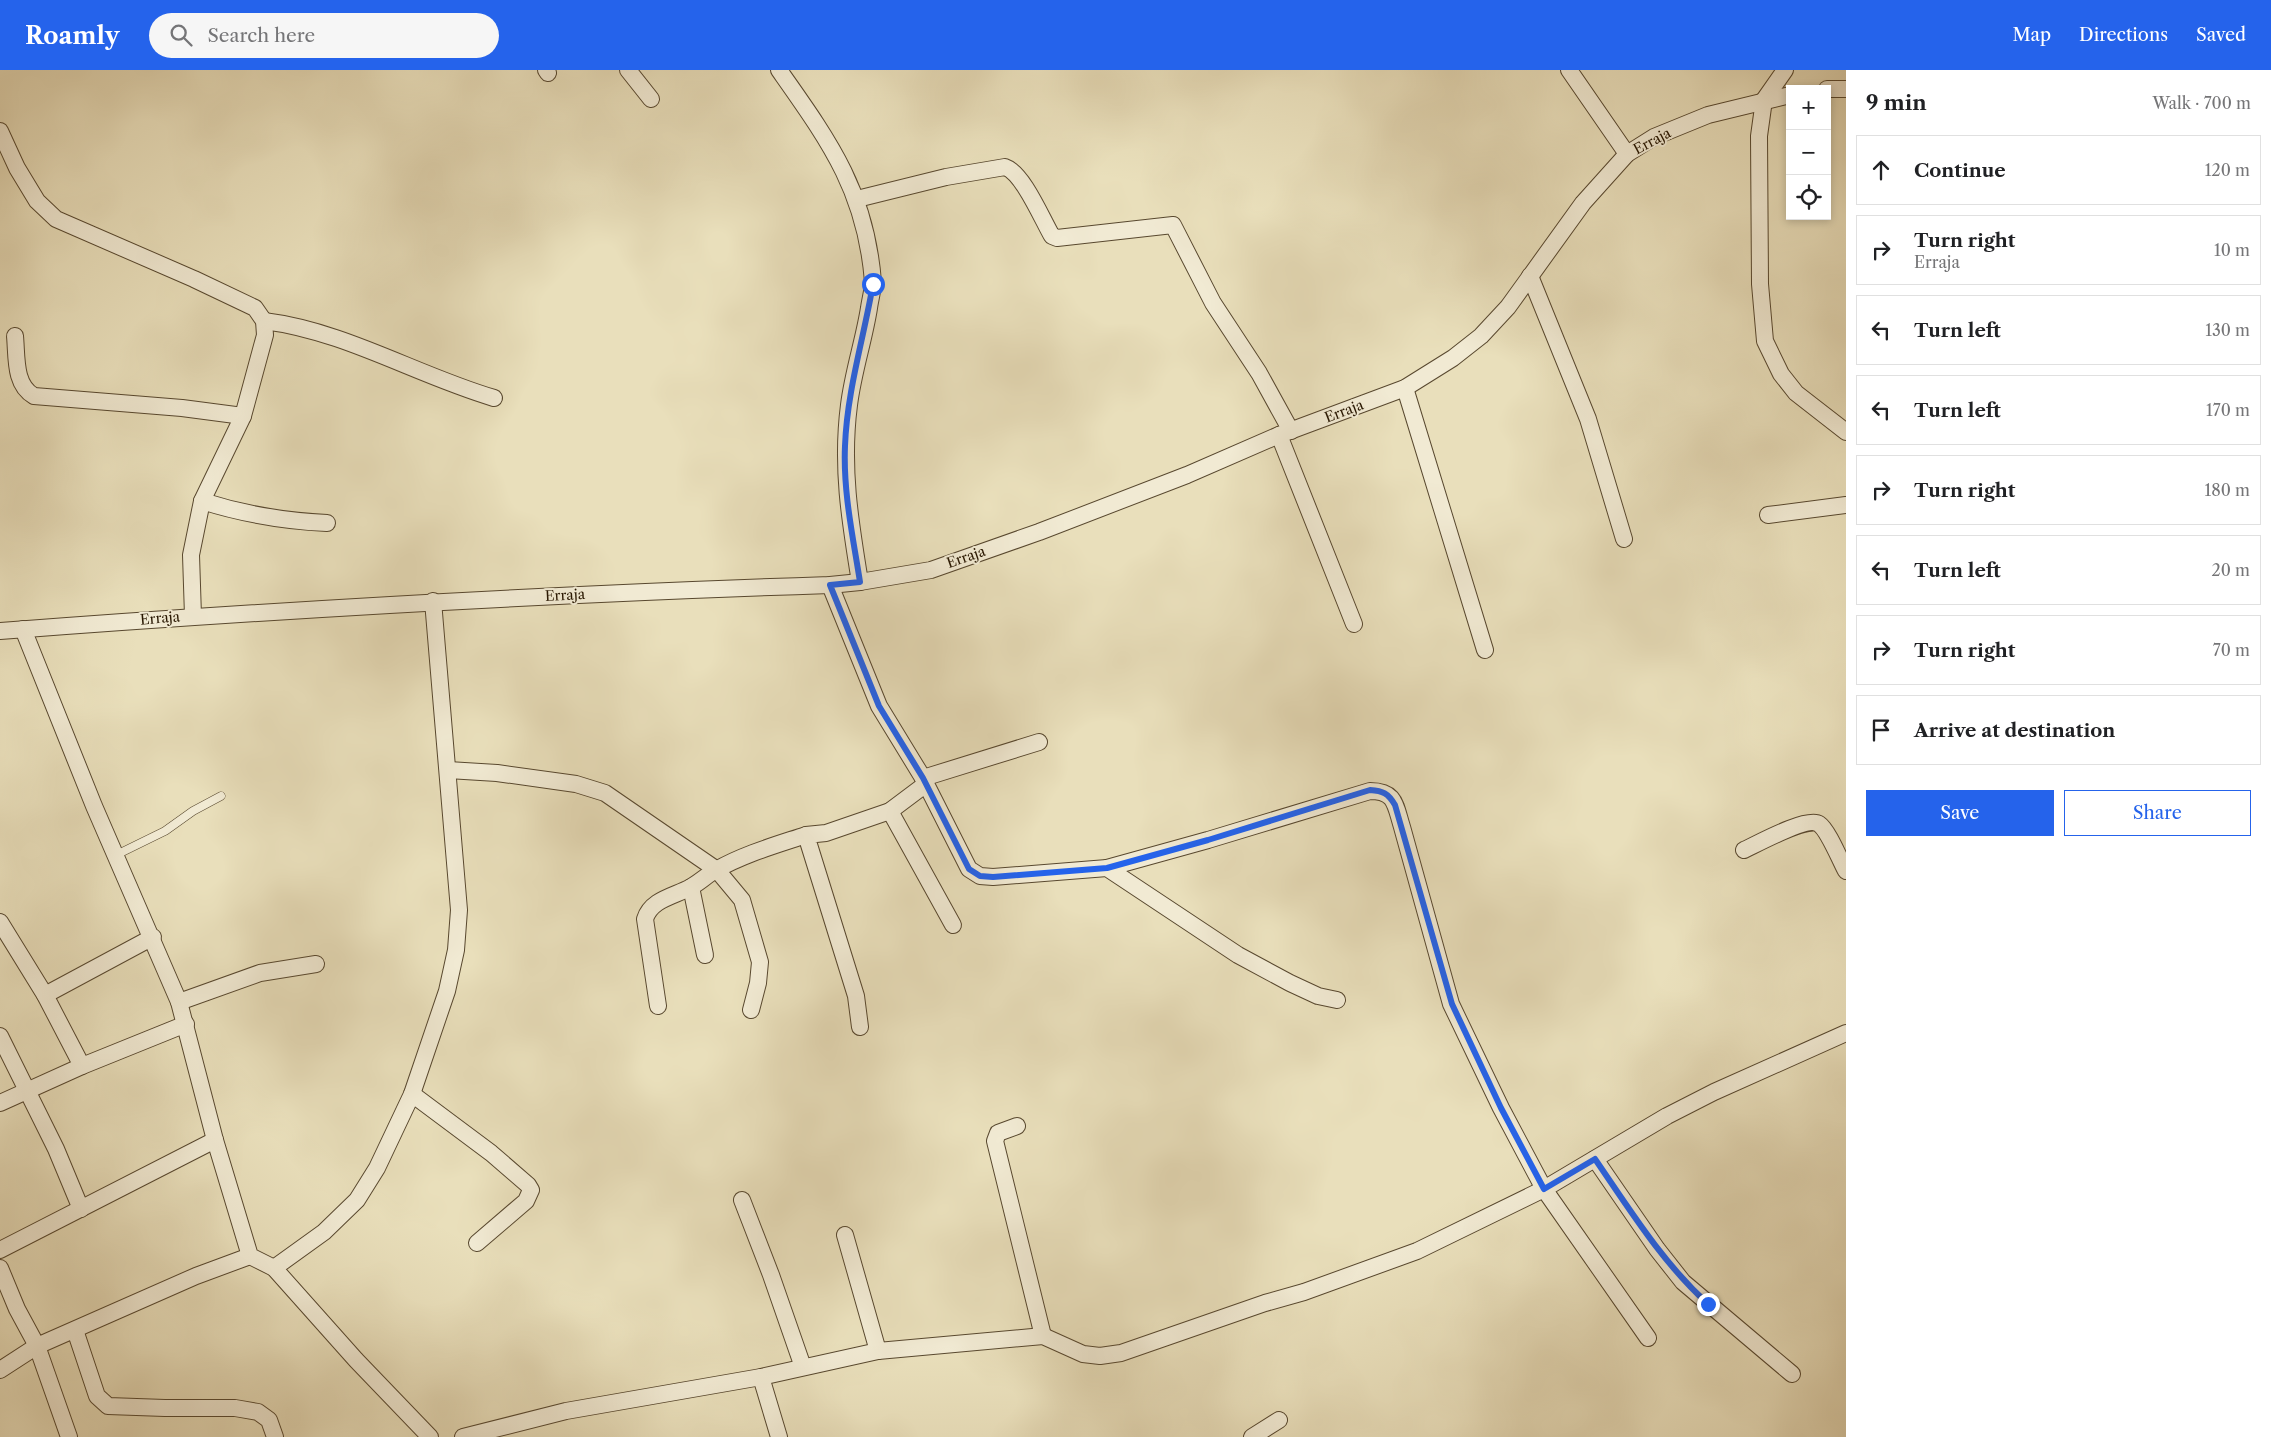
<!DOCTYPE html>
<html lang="en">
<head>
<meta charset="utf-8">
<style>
	body { margin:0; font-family:"Libre Caslon Text",serif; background:#f6f6f6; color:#202124 }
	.controls { position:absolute; right:15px; top:15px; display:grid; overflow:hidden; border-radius:0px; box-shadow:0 2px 8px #0003 }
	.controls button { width:45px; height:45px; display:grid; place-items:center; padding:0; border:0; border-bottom:1px solid #e0e0e0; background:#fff; color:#202124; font:25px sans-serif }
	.stop { position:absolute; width:15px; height:15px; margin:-11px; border:4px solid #2563eb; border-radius:50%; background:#fff }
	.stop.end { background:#2563eb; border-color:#fff; box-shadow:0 1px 5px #0008 }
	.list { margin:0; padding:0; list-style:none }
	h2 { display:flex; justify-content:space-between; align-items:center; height:65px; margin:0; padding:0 20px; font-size:21px }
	h2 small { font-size:16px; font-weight:400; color:#757577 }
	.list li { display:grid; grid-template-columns:32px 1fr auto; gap:15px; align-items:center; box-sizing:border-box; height:70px; margin:0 10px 10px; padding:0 10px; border:1px solid #e0e0e0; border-radius:0px }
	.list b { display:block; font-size:19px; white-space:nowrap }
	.list p { margin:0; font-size:16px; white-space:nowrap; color:#757577 }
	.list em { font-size:16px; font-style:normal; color:#757577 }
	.actions { display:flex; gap:10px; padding:15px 20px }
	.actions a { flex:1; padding:11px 0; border:1px solid #2563eb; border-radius:0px; text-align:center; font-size:18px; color:#2563eb }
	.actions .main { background:#2563eb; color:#fff }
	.icon { flex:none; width:28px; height:28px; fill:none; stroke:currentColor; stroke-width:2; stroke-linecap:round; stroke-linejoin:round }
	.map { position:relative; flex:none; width:1846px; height:1367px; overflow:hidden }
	header { display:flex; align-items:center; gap:30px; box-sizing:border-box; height:70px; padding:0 25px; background:#2563eb; color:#fff }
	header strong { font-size:24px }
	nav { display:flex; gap:28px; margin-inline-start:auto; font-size:18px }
	.search { width:350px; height:45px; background:#f6f6f6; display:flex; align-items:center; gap:12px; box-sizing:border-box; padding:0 18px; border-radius:28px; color:#757577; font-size:19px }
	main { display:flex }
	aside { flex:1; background:#fff }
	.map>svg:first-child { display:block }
</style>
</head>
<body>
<header>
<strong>Roamly</strong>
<div class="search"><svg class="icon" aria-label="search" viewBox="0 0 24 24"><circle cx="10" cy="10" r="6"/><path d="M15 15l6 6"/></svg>Search here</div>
<nav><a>Map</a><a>Directions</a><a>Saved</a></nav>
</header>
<main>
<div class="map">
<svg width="1846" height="1367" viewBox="0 0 1846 1367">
	<rect width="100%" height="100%" fill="#e9dfbb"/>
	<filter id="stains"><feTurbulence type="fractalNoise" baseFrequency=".004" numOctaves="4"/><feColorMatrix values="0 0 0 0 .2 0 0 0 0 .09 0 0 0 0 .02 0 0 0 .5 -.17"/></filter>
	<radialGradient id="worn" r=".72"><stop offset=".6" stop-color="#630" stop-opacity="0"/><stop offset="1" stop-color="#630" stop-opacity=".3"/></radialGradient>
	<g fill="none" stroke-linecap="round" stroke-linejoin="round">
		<defs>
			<path id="lane" d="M116,785L165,761L193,741L221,726"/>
			<g id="street">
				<path d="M546,0L548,3"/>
				<path d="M628,0L651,29"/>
				<path d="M779,0C829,71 866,121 873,212C873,220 870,230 869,238C864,270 853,302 849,335C841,397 850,451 860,512"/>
				<path d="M1569,0L1627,84"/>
				<path d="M1785,0L1764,30L1759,66L1760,214L1765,271L1781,304L1796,323L1846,362"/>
				<path d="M1827,19H1846"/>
				<path d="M0,61L17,98L37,131L56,149L194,209L255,238L264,251L265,265L243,346L202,431L191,485L193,546"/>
				<path d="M857,129L946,107L1005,97C1023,103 1042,149 1052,166L1057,168L1173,155L1213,233L1259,303L1291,361"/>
				<path d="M1530,206L1588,349L1624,469"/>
				<path d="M264,251C345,261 416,305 494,328"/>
				<path d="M15,266C17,287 14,315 34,326L182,338L243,346"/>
				<path d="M1405,318L1485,580"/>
				<path d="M1279,365L1354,554"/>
				<path d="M202,431C243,444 284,451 327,453"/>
				<path d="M1768,445L1846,435"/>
				<path d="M830,515L879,636L923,708L969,799L980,806L993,807L1107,798L1238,885L1290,913L1318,926L1337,930"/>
				<path d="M23,559L94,736L179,932L215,1070L250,1186L274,1198L356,1290L430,1367"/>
				<path d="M0,561C276,540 553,524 830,515L860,512L931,500L1039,462L1187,405L1279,365L1405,318L1453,288L1481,266L1508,237L1583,133L1627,84L1654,67L1708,45L1790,25"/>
				<path d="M448,700L497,703L576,714L605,723L717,800L742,830L760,892L758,913L751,940"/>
				<path d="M923,708L1039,672"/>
				<path d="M890,741L953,855"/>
				<path d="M1744,780C1757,774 1808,746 1819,754C1828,760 1840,790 1846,801"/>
				<path d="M1107,798L1208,770L1370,721C1396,721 1395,735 1402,757L1451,934L1501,1038L1544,1119L1648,1268"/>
				<path d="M691,817L705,885"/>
				<path d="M0,852L45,925L82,996"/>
				<path d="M45,925L153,867"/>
				<path d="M179,932L260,903L316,894"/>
				<path d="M658,936L645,849C651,829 675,826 691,817C700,812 707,805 716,800C744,784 776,775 806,765"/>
				<path d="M860,957L856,926L806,765L826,763L890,741L926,714"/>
				<path d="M0,966L56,1079L81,1139"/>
				<path d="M412,1024L491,1083L528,1115L531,1120L526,1131L477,1173"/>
				<path d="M0,1033L82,996L186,954"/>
				<path d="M1017,1056L998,1063L995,1071L1043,1266"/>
				<path d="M1595,1089L1657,1179L1683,1212L1792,1304"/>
				<path d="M742,1130L771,1205L803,1297"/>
				<path d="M845,1165L878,1281"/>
				<path d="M0,1180L215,1070"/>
				<path d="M0,1198L17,1239L37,1276L69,1367"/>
				<path d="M274,1198L324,1162L357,1130L377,1098L412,1024L447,921L456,880L459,840L433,531"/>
				<path d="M75,1260L97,1326L108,1336L165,1338H235L258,1342L269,1350L275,1367"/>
				<path d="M0,1300L37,1276L196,1206L250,1186"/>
				<path d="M761,1307L779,1367"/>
				<path d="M463,1367L566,1341L761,1307L878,1281L1043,1266L1083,1284L1100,1286L1121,1283L1265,1233L1304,1222L1417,1181L1544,1119L1667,1046L1714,1022L1846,963"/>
				<path d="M1252,1367L1279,1350"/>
			</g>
		</defs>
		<!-- lane casing -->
		<use href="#lane" stroke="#58482f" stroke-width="9"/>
		<!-- street casing -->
		<use href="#street" stroke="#58482f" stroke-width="18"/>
		<!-- lane -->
		<use href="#lane" stroke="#f1ead3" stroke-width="8"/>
		<!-- street -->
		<use href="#street" stroke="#f1ead3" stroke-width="16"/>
	</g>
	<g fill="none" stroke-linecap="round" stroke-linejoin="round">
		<!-- route -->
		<path stroke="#2563eb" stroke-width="6" d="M873,214C864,267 847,321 845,376C843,422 853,467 860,512L830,515L879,636L923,708L969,799L980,806L993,807L1107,798L1208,770L1370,720C1383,721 1388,723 1395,735L1452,934L1501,1038L1544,1119L1595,1089C1630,1140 1662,1192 1708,1234"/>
	</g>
	<g text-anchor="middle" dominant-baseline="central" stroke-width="4" stroke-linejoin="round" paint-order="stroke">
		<!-- street labels -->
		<g font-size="14" fill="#271600" stroke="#f1ead3">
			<text transform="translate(1652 71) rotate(-28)">Erraja</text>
			<text transform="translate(1344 341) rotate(-21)">Erraja</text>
			<text transform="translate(966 487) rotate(-19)">Erraja</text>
			<text transform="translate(565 525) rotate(-3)">Erraja</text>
			<text transform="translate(160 548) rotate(-5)">Erraja</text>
		</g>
	</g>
	<rect width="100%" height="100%" filter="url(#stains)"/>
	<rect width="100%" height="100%" fill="url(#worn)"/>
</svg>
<div class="controls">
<button>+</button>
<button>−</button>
<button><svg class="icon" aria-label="locate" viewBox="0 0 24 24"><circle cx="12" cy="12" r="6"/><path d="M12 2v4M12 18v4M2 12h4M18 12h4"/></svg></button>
</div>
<div class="stop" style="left:873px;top:214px"></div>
<div class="stop end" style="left:1708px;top:1234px"></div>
</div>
<aside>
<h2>9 min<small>Walk · 700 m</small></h2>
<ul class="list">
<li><svg class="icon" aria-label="ahead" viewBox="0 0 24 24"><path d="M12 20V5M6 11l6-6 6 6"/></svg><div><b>Continue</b></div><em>120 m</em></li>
<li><svg class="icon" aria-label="right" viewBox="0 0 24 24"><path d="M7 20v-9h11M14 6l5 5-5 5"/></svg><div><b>Turn right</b><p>Erraja</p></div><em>10 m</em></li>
<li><svg class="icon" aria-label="left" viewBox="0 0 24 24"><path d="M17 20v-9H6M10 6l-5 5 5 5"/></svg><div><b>Turn left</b></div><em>130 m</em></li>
<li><svg class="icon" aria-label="left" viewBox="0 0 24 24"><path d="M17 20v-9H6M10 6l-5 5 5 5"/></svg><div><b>Turn left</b></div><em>170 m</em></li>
<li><svg class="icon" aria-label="right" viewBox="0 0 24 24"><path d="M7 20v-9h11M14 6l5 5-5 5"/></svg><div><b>Turn right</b></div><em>180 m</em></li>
<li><svg class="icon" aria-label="left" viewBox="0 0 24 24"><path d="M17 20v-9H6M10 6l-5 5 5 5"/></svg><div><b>Turn left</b></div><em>20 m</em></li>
<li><svg class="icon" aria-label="right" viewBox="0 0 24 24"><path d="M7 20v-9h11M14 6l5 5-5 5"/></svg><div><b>Turn right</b></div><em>70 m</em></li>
<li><svg class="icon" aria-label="arrive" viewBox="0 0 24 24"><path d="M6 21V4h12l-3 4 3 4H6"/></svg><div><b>Arrive at destination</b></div></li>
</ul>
<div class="actions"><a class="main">Save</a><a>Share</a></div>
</aside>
</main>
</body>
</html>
